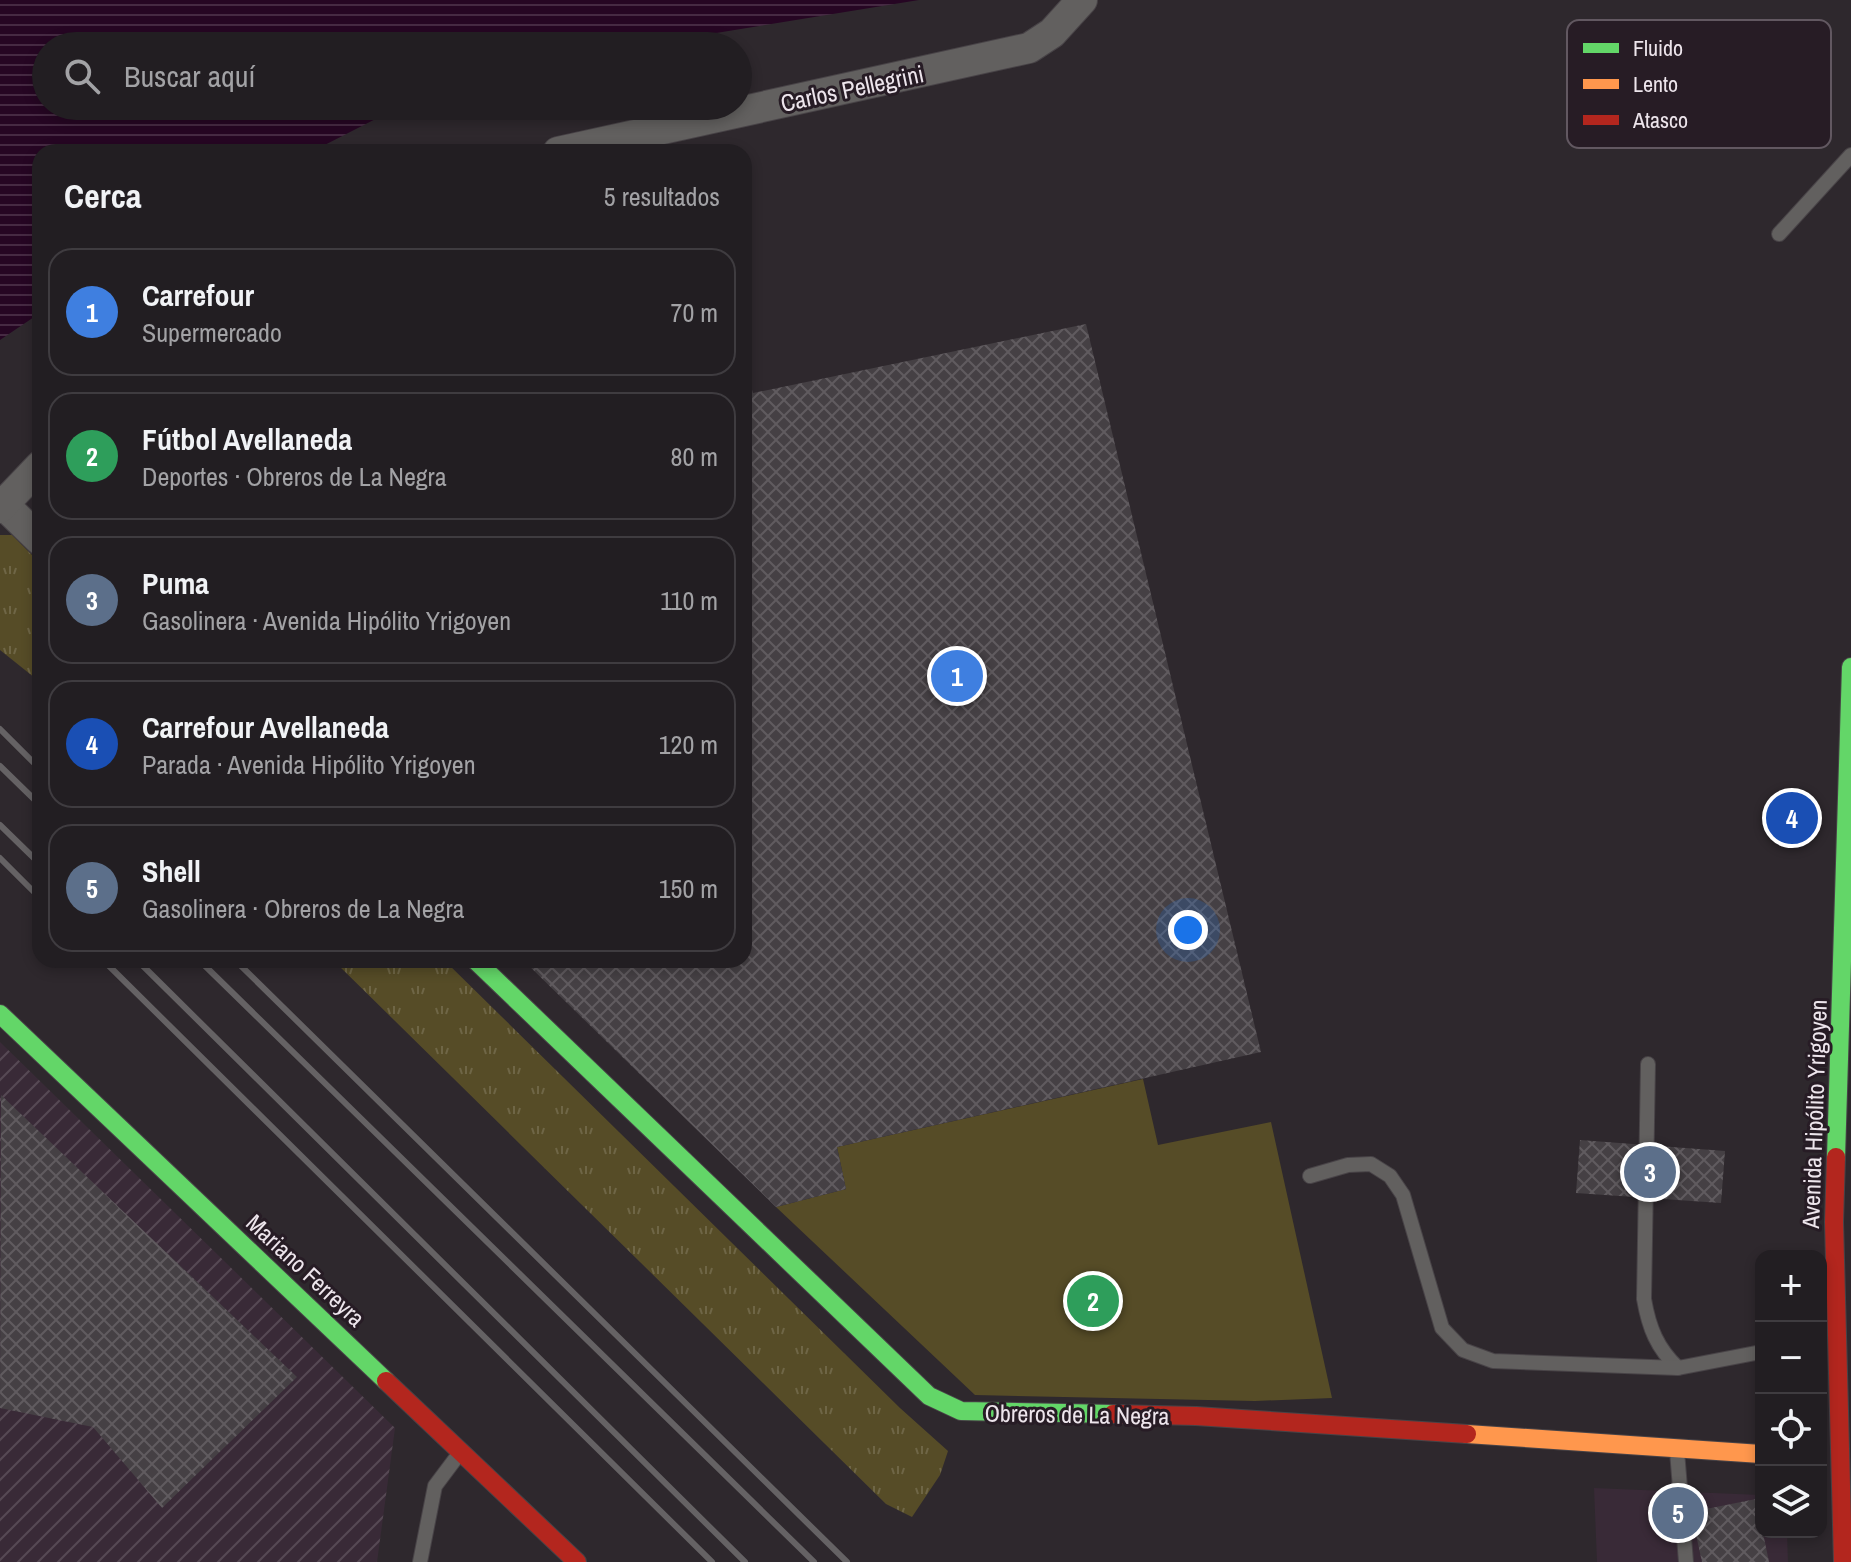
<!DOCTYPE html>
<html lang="es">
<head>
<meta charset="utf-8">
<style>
	body { margin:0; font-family:"Archivo Narrow",sans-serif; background:#2a272a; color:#f1f3f6 }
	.controls { position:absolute; right:24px; bottom:24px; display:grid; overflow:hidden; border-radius:16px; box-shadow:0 4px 12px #0003 }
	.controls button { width:72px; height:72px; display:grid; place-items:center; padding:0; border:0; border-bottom:2px solid #3f3c40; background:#221e22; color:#f1f3f6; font:40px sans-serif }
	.you { position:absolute; left:1188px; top:930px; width:28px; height:28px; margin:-20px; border:6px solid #fff; border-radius:50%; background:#1a73e8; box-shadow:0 0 0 12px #1a73e833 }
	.badge { display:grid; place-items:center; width:52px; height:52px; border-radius:50%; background:#db2777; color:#fff; font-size:26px; font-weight:700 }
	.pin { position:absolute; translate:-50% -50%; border:4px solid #fff; box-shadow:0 2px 8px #0006 }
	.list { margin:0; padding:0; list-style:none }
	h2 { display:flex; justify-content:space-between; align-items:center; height:104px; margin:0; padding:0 32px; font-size:34px }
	h2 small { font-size:26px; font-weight:400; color:#a2a2a5 }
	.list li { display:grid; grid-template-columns:52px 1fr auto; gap:24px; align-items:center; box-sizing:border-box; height:128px; margin:0 16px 16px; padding:0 16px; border:2px solid #3f3c40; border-radius:24px }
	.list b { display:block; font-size:30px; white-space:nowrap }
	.list p { margin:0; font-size:26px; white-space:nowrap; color:#a2a2a5 }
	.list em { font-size:26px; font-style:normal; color:#a2a2a5 }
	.icon { flex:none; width:44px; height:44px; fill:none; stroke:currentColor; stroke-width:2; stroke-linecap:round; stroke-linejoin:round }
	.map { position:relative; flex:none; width:1851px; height:1562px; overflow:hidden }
	.search { position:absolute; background:#221e22; box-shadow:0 4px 12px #0003; left:32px; top:32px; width:720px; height:88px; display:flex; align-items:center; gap:20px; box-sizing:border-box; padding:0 28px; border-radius:44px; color:#a2a2a5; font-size:30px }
	.panel { position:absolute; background:#221e22; box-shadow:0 4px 12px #0003; left:32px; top:144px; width:720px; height:824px; border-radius:24px }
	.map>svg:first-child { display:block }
</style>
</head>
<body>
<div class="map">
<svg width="1851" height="1562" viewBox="0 0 1851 1562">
	<defs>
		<pattern id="industrial-furrows" width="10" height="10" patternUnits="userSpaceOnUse" patternTransform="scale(2)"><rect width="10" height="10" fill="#392a37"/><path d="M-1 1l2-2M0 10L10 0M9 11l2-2" fill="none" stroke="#564954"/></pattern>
		<pattern id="park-tufts" width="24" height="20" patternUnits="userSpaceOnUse" patternTransform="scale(2)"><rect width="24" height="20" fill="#564c27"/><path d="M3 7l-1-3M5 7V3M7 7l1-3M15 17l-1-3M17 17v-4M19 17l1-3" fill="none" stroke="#6f6646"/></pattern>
		<pattern id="water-rules" width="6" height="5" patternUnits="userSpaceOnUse" patternTransform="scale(2)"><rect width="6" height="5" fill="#260623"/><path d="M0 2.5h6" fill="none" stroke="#462a43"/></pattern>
		<pattern id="building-cross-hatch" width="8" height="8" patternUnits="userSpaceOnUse" patternTransform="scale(2)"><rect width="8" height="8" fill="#454044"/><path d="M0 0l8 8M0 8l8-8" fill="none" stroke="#605b5f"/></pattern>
	</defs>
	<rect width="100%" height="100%" fill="#2e282d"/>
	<!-- built -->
	<path fill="#392a37" d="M1594,1488L1761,1495V1532H1787L1788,1562H1597Z"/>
	<!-- industrial -->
	<path fill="url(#industrial-furrows)" d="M0,1042L395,1428L377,1562H0Z"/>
	<!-- grass -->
	<path fill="#564c27" d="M1143,1079L1158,1145L1271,1122L1332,1398L1255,1401L975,1395L776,1207L846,1189L837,1147Z"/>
	<!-- park -->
	<g fill="url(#park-tufts)">
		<path d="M0,535H12L40,563V682L0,650Z"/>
		<path d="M333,960H444L900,1408L948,1451L940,1475L912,1517L886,1504Z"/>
	</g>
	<!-- water -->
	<path fill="url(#water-rules)" d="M0,0H919L636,46H46V106H401L311,152H40V313L0,340Z"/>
	<!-- building -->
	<g fill="url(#building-cross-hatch)">
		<path d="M1086,324L1261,1052L837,1147L846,1189L776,1207L523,960H744V363L753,393Z"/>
		<path d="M1,1095L297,1377L162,1508L93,1427L0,1408Z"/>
		<path d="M1580,1140L1725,1151L1721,1203L1576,1193Z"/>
		<path d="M1756,1499L1769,1562H1702L1691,1512Z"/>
	</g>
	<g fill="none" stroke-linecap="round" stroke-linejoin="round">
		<defs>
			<g id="lane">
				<path d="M1779,234L1851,155"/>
				<path d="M1648,1064L1644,1299C1649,1328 1657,1348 1678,1368"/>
				<path d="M1310,1176L1348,1165L1371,1164L1390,1176L1403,1195L1442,1328L1463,1350L1493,1361L1678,1368L1761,1352"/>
				<path d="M1677,1451L1686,1562"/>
				<path d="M420,1562L435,1486L459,1454"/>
			</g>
			<g id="street">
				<path d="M558,152L1029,48L1052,33L1082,0"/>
				<path d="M3,504L40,540"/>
				<path d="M0,508L40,466"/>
			</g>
			<g id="fast">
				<path d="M475,960L929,1396L961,1411L1113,1414"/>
				<path d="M0,1014L386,1381"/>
				<path d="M1836,1157L1851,667"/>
			</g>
			<path id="slow" d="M1467,1434L1761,1454"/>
			<g id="jam">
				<path d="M1836,1157L1834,1222L1843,1562"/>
				<path d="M386,1381L577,1562"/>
				<path d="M1113,1414L1196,1416L1467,1434"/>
			</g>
		</defs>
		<!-- lane casing -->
		<use href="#lane" stroke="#484347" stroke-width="16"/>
		<!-- street casing -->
		<use href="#street" stroke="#484347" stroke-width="32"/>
		<!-- fast casing -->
		<use href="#fast" stroke="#484347" stroke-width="20"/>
		<!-- slow casing -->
		<use href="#slow" stroke="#484347" stroke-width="20"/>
		<!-- jam casing -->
		<use href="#jam" stroke="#484347" stroke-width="20"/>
		<!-- lane -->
		<use href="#lane" stroke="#62605f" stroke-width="14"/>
		<!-- street -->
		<use href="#street" stroke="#62605f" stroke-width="30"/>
		<!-- fast -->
		<use href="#fast" stroke="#63d668" stroke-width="18"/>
		<!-- slow -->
		<use href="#slow" stroke="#ff974d" stroke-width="18"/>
		<!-- jam -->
		<use href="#jam" stroke="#b3261e" stroke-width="18"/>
		<!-- rail -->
		<g stroke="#656264" stroke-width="6">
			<path d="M0,729L40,769"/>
			<path d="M0,766L40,805"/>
			<path d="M0,825L40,864"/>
			<path d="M0,858L40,898"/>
			<path d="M103,960L712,1562"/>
			<path d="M137,960L745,1562"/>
			<path d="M199,960L814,1562"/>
			<path d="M235,960L847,1562"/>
		</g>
	</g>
	<g text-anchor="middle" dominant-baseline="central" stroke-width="6" stroke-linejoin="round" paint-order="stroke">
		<!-- street labels -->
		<g font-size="24" fill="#ede5ec" stroke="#271c25">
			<text transform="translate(852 88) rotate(-12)">Carlos Pellegrini</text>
			<text transform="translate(1814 1114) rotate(-88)">Avenida Hipólito Yrigoyen</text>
			<text transform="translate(306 1270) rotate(43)">Mariano Ferreyra</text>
			<text transform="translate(1077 1414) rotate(1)">Obreros de La Negra</text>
		</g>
	</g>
	<!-- legend -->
	<rect x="1567" y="20" width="264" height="128" rx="12" fill="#271c25" stroke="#625861" stroke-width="2"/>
	<rect x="1583" y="43" width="36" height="10" fill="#63d668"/>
	<rect x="1583" y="79" width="36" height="10" fill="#ff974d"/>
	<rect x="1583" y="115" width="36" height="10" fill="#b3261e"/>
	<g font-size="22" fill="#ede5ec">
		<text x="1633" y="56">Fluido</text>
		<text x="1633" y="92">Lento</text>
		<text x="1633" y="128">Atasco</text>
	</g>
</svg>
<div class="controls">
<button>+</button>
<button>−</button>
<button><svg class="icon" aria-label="locate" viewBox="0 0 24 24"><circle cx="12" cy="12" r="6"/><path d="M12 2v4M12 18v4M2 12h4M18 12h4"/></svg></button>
<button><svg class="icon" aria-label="layers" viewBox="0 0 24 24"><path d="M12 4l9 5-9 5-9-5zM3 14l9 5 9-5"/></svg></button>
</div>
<div class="you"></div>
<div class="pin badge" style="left:957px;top:676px;background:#3f7fe0">1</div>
<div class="pin badge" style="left:1093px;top:1301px;background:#2e9e5b">2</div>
<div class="pin badge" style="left:1650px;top:1172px;background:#5c6f8a">3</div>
<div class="pin badge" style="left:1792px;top:818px;background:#1a4fb4">4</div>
<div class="pin badge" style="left:1678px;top:1513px;background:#5c6f8a">5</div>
<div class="search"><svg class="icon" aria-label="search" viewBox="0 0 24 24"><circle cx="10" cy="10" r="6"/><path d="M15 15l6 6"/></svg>Buscar aquí</div>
<section class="panel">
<h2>Cerca<small>5 resultados</small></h2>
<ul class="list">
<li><span class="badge" style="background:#3f7fe0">1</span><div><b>Carrefour</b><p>Supermercado</p></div><em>70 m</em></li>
<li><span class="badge" style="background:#2e9e5b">2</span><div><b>Fútbol Avellaneda</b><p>Deportes · Obreros de La Negra</p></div><em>80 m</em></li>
<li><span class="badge" style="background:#5c6f8a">3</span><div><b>Puma</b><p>Gasolinera · Avenida Hipólito Yrigoyen</p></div><em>110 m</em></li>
<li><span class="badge" style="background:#1a4fb4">4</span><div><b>Carrefour Avellaneda</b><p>Parada · Avenida Hipólito Yrigoyen</p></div><em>120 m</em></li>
<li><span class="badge" style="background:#5c6f8a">5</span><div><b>Shell</b><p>Gasolinera · Obreros de La Negra</p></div><em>150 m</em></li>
</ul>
</section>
</div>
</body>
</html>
